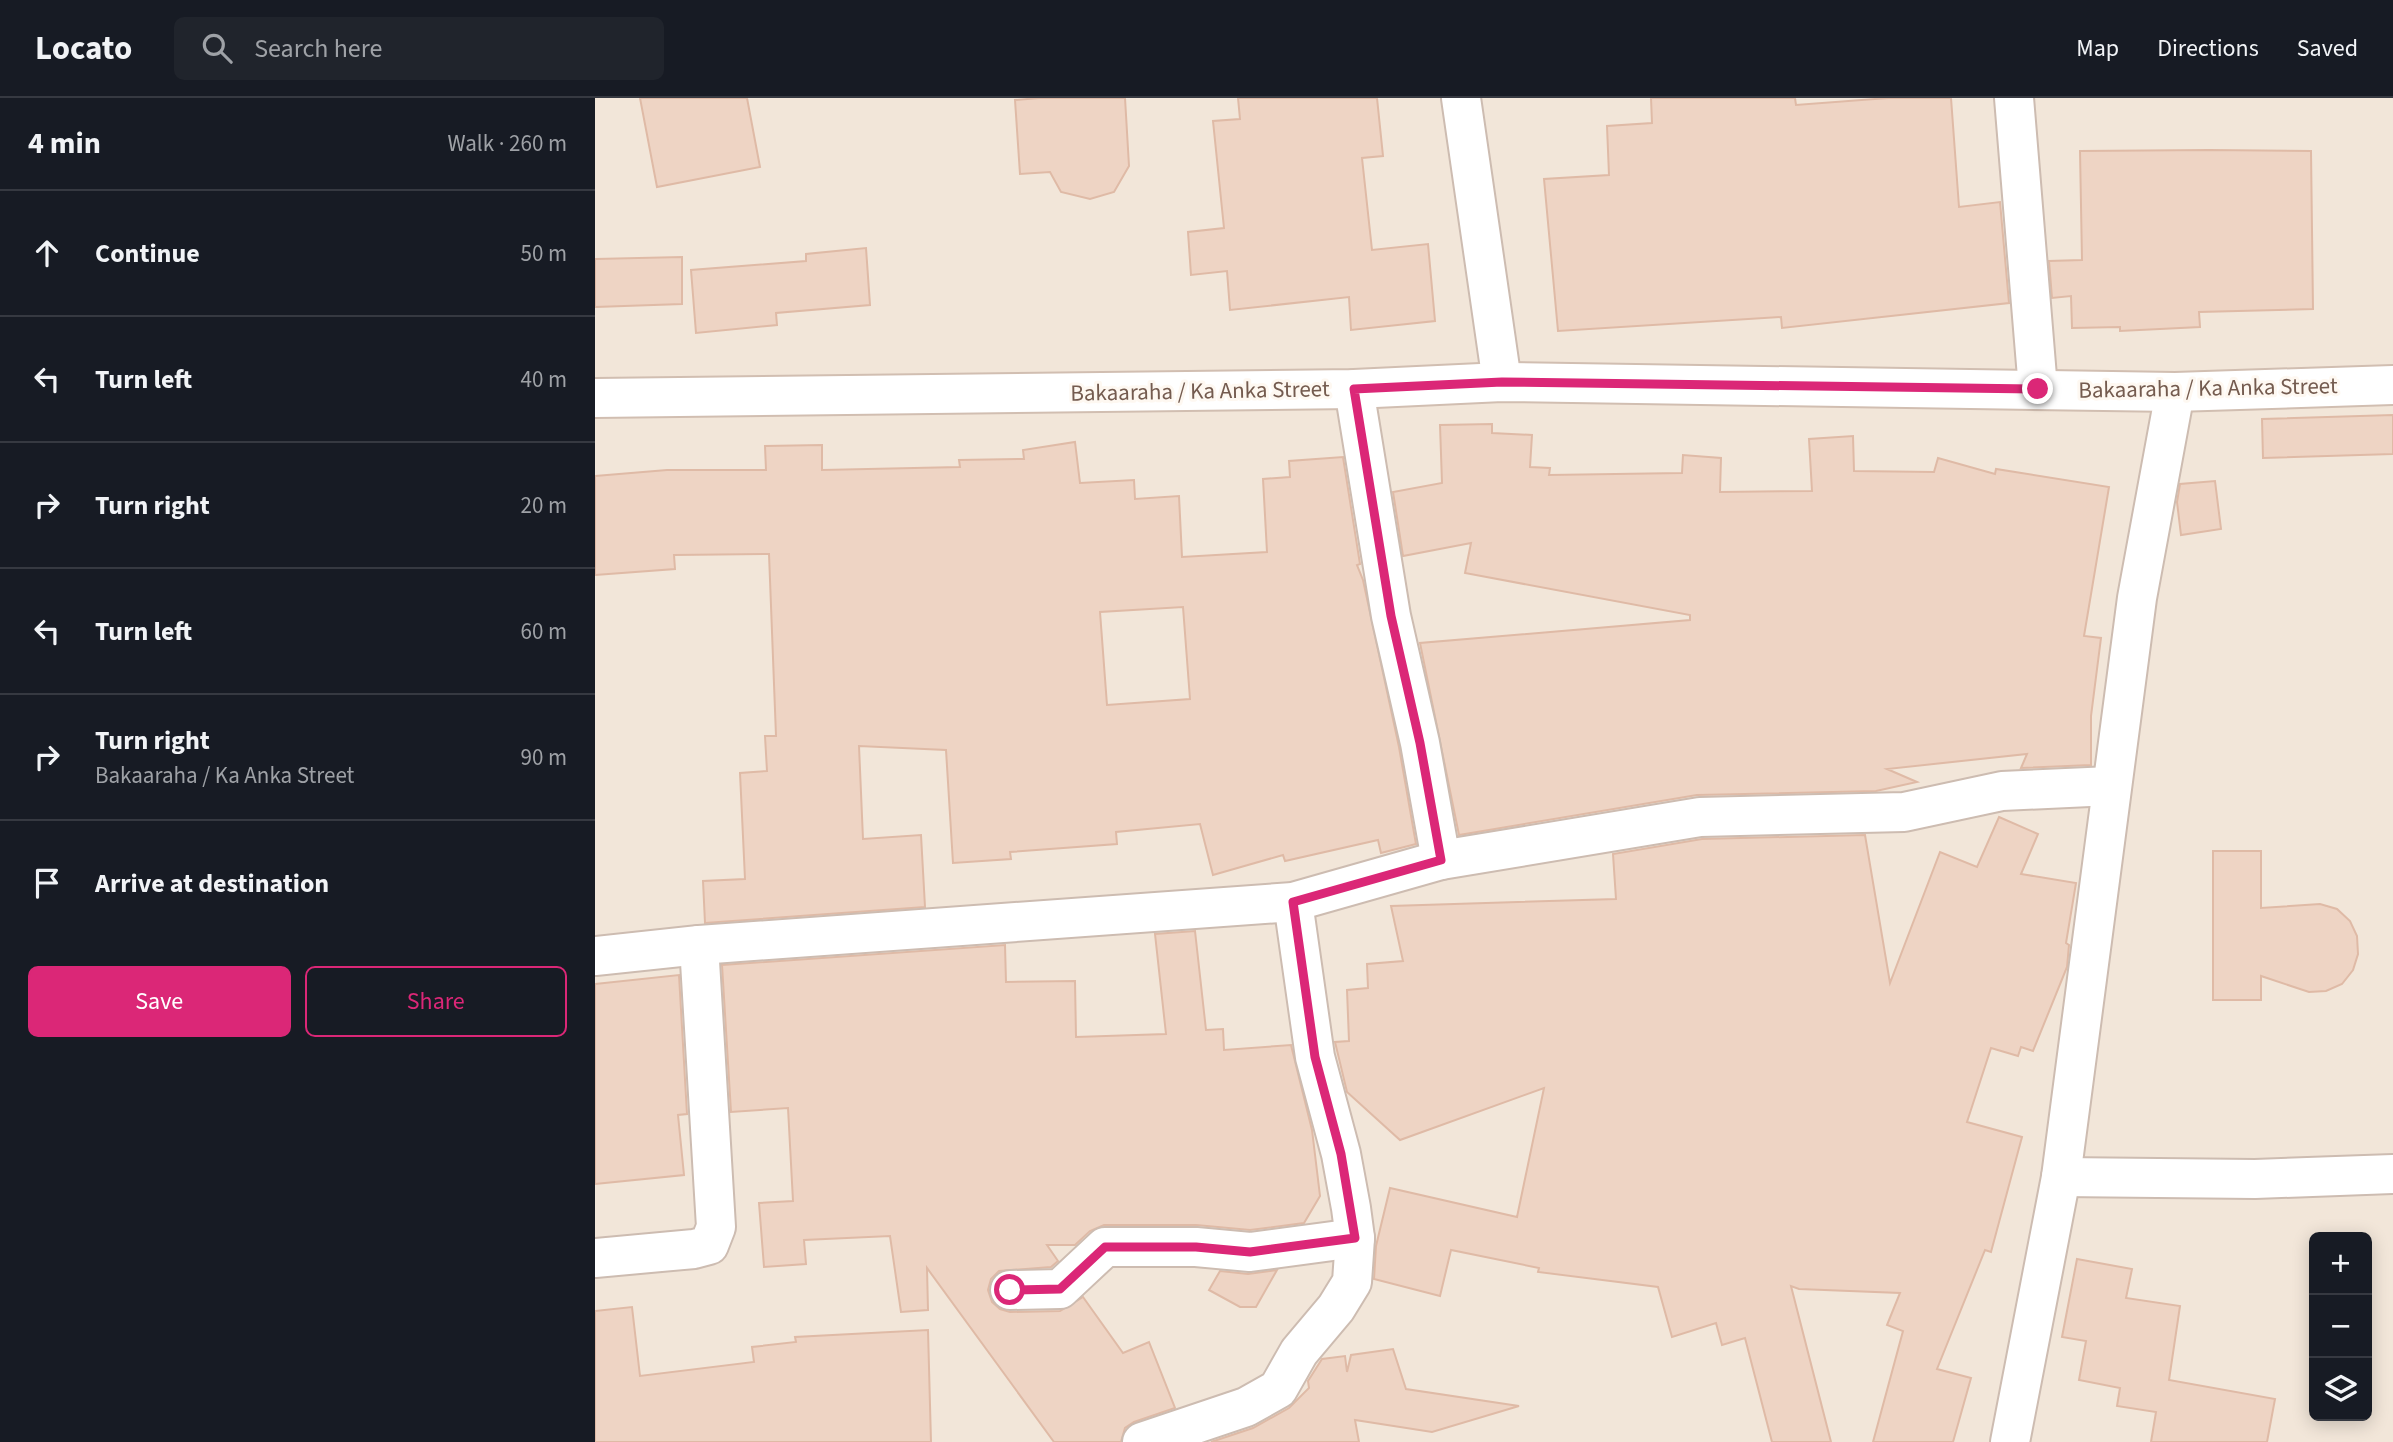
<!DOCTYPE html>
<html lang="en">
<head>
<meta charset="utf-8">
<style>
	body { margin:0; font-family:"Source Sans 3",sans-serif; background:#20242c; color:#f1f3f6 }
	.controls { position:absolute; right:21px; bottom:21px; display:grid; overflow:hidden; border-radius:10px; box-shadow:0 4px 18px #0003 }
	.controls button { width:63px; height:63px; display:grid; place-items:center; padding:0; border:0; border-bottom:2px solid #363941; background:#171b24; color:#f1f3f6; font:35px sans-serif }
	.stop { position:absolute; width:21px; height:21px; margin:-16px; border:5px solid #db2777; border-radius:50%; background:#fff }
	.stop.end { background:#db2777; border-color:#fff; box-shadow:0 2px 7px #0008 }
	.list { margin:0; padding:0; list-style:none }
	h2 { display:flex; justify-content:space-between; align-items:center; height:91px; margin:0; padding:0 28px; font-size:30px }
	h2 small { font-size:23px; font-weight:400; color:#9ea1a6 }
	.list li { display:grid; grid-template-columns:46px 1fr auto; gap:21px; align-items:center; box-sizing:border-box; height:126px; padding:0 28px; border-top:2px solid #363941 }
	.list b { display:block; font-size:26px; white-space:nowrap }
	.list p { margin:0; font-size:23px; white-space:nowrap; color:#9ea1a6 }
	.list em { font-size:23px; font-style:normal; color:#9ea1a6 }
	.actions { display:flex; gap:14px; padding:21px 28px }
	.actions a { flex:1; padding:16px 0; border:2px solid #db2777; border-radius:10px; text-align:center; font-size:24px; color:#db2777 }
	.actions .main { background:#db2777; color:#fff }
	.icon { flex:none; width:38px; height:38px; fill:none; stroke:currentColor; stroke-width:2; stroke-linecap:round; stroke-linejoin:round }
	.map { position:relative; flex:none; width:1798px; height:1344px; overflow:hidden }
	header { display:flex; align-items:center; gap:42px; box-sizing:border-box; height:98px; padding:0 35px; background:#171b24; border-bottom:2px solid #363941 }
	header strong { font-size:33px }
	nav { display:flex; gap:38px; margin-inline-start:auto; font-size:24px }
	.search { width:490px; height:63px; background:#20242c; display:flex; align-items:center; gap:18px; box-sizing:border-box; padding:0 24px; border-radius:10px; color:#9ea1a6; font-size:26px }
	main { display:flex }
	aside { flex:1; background:#171b24 }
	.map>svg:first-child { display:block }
</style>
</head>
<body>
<header>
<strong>Locato</strong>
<div class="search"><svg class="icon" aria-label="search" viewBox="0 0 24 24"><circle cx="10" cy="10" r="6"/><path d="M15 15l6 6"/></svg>Search here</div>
<nav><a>Map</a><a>Directions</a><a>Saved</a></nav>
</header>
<main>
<aside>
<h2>4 min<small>Walk · 260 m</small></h2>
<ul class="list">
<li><svg class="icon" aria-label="ahead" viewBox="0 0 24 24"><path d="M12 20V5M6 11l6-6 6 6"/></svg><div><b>Continue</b></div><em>50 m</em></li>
<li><svg class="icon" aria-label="left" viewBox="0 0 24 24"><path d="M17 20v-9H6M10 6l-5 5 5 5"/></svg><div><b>Turn left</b></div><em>40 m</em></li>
<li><svg class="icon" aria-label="right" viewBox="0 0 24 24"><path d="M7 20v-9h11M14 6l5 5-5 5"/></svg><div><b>Turn right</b></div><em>20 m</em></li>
<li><svg class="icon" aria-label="left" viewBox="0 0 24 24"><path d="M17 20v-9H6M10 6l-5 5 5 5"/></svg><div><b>Turn left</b></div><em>60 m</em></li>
<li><svg class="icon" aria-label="right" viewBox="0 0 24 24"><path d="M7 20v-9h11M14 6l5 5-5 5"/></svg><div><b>Turn right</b><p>Bakaaraha / Ka Anka Street</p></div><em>90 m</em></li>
<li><svg class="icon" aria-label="arrive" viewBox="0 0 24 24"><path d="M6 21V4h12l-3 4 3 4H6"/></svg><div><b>Arrive at destination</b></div></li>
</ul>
<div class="actions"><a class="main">Save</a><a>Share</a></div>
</aside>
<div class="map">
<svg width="1798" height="1344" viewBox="0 0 1798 1344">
	<rect width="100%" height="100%" fill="#fbf4ea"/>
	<!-- residential -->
	<path fill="#f2e6d9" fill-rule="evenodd" d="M0,0H1798V1344H0ZM1719,1139H1772V1318H1719Z"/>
	<!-- building -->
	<g fill="#eed4c4" stroke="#dfbaa6" stroke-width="2" fill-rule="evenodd">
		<path d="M45,0H152L165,69L62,89Z"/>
		<path d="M444,0H530L534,68L519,94L495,101L466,94L455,74L425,76L420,2Z"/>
		<path d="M643,0H782L788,58L767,60L777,152L833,146L840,223L756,232L754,199L635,212L632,173L596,177L593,134L629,130L618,23L645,21Z"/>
		<path d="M1056,0H1200L1201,7L1293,0H1356L1364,109L1405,104L1414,205L1187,230L1186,219L963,233L949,81L1014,77L1012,28L1057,25Z"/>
		<path d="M1614,52L1716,53L1718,211L1604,214L1605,229L1525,233V229L1477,230L1476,198L1457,200L1454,163L1487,162L1485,53Z"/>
		<path d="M271,150L275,207L181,215L182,227L101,235L96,172L211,163V156Z"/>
		<path d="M87,159V206L0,209V161Z"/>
		<path d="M1798,317V356L1668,360L1667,321Z"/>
		<path d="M897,326V335L937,337L935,369L955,370L954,377L1087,375L1088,357L1126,360L1125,394L1217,393L1214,341L1258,338L1259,373L1339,374L1343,360L1400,376L1401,371L1514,389L1489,538L1506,540L1496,618V667L1426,670L1432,656L1292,671L1322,684L1281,693L1102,697L864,737L825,545L1095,522V517L870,475L876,445L808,458L798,394L847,385L845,327Z"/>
		<path d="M480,344L485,385L539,382L540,401L584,398L587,459L672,454L668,381L695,379L694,363L748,359L765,466L762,467L768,482L804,649L821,746L786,755L783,742L690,763L688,757L618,777L605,726L521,734L522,746L415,754L416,761L358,765L351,652L264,648L268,741L326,737L330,809L110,825L108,783L150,781L145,675L172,673L170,638H181L174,456L79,457L80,471L0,477V378L72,372H171L170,348L227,347V372L365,369L364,362L429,361L428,352ZM588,509L595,601L512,607L505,514Z"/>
		<path d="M1620,383L1626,431L1586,437L1582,404L1585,386Z"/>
		<path d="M1404,719L1443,736L1426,776L1481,785L1471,845L1474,847L1472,869L1438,953L1426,949L1423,958L1396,950L1372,1024L1427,1039L1396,1154L1390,1152L1342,1271L1376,1280L1358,1344H1278L1308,1233L1292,1227L1305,1195L1204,1191L1196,1188L1236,1344H1177L1150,1240L1127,1247L1121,1225L1077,1239L1063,1189L943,1174L944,1170L856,1152L845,1198L779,1181L781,1148L795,1090L922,1119L949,990L805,1042L752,994L740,944L754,943L752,892L773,890L772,866L808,863L796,808L1021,801L1018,756L1107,741L1270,737L1295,885L1345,754L1382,769Z"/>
		<path d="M1618,753H1666V810L1725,806L1742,811L1755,823L1762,838L1763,856L1758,872L1747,886L1731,893L1714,894L1666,878V902H1618Z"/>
		<path d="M600,833L611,932L628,931L629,952L696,947L717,1032L725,1098L709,1125L655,1132L601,1127H509L495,1133L480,1147H452L463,1163L456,1169L404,1173L396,1181L393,1192L397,1204L405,1211L415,1214L465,1213L488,1199L528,1255L554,1244L580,1310L539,1324L530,1330L526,1344H459L332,1170L333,1212L306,1214L295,1138L209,1142L211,1166L169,1169L164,1105L198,1103L193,1010L136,1014L127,867L410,847L411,884L480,883L481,939L571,936L560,836Z"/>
		<path d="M84,877L92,1016L83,1017L89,1077L0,1086V886Z"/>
		<path d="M1482,1161L1537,1171L1531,1200L1585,1208L1574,1282L1680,1301L1672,1344H1556L1561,1314L1522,1308L1525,1290L1484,1282L1491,1243L1467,1239Z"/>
		<path d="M682,1172L661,1209H645L614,1192L625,1173L653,1176Z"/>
		<path d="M37,1209L45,1278L159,1264L157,1249L201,1244L200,1239L333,1232L336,1344H0V1213Z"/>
		<path d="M798,1251L811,1291L924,1308L837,1334L760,1322L764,1344H616L658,1330L694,1310L714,1290L713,1283L727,1261L750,1258L752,1274L756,1257Z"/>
	</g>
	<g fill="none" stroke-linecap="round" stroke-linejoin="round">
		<defs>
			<g id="street">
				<path d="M866,0L907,284"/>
				<path d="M1419,0L1443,291"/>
				<path d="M759,291L796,518L825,645L846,762"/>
				<path d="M0,858L104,847L698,804L846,762L1105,719L1309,714L1407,693L1516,688"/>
				<path d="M1466,1079L1660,1081L1798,1076"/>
				<path d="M0,1160L99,1151L114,1147L121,1129L104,847"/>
				<path d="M415,1192L465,1191L510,1149H601L655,1154L760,1140"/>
				<path d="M547,1344L651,1309L683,1291L704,1254L741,1210L757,1184L760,1140L756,1110L746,1056L720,959L698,804"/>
				<path d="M1415,1344L1466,1079L1542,500L1580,294"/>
			</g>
			<path id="secondary" d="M0,300L759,291L907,284L1580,294L1798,287"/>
		</defs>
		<!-- street casing -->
		<use href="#street" stroke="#cdbcb1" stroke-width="42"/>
		<!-- secondary casing -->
		<use href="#secondary" stroke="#d1beb1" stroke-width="42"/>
		<!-- street -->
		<use href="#street" stroke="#fff" stroke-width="38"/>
		<!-- secondary -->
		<use href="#secondary" stroke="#fff" stroke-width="38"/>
	</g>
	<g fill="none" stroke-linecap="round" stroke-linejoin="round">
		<!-- route -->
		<path stroke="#db2777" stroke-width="9" d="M415,1192L465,1191L510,1149H601L655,1154L760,1140L746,1056L720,959L698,804L846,762L825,645L796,518L759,291L907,284L1443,291"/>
	</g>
	<g text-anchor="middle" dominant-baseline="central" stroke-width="6" stroke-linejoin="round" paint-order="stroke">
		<!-- street labels -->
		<g font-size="23" fill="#745b4f" stroke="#fef8f1">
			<text transform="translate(1613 290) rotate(-1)">Bakaaraha / Ka Anka Street</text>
			<text transform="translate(605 293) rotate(-1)">Bakaaraha / Ka Anka Street</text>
		</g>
	</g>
</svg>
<div class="controls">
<button>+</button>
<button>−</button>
<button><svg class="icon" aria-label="layers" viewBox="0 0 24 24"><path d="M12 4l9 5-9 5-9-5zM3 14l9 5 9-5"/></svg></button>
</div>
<div class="stop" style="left:415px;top:1192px"></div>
<div class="stop end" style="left:1443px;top:291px"></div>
</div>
</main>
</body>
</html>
